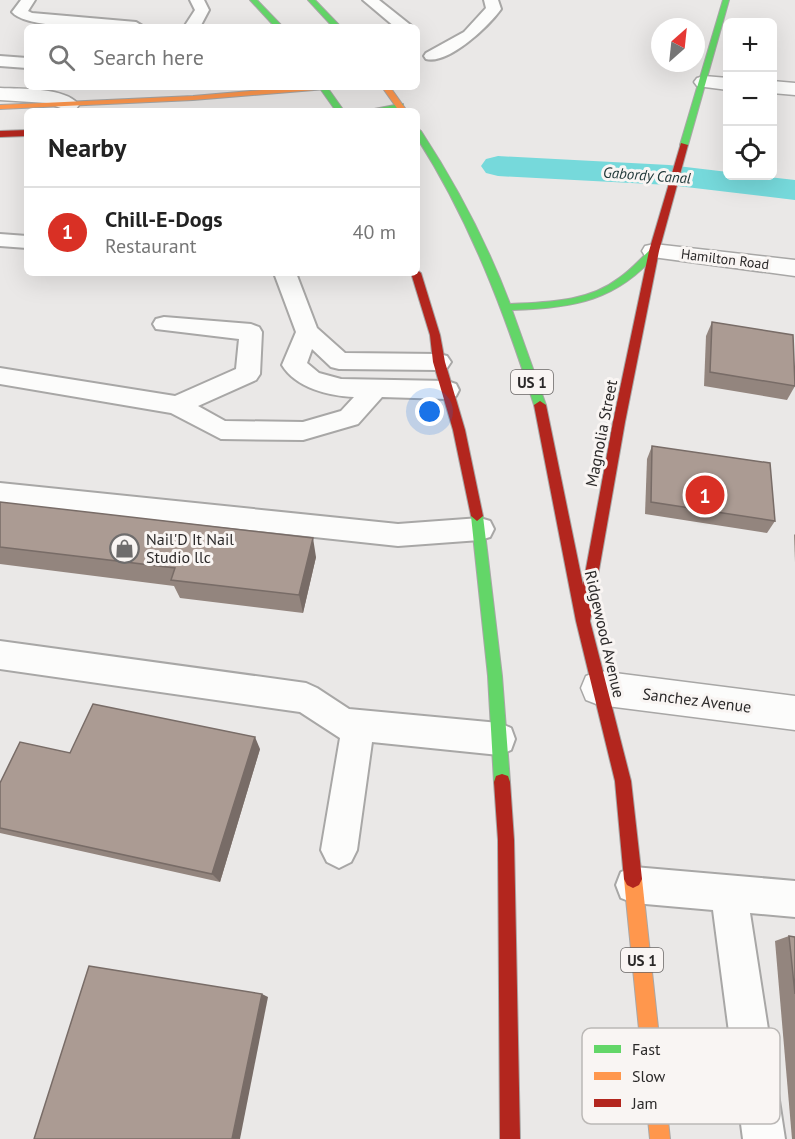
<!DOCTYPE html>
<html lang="en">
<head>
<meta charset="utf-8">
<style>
	body { margin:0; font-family:"PT Sans",sans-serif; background:#f2f2f2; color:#222 }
	.controls { position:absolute; right:18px; top:18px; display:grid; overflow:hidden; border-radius:9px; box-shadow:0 6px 24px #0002 }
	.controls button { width:54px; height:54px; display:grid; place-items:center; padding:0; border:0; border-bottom:2px solid #e0e0e0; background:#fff; color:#222; font:30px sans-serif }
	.compass { position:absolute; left:651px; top:18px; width:54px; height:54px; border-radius:50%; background:#fff; box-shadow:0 6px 24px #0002; rotate:27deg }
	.you { position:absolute; left:430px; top:412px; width:21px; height:21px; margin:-15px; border:4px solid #fff; border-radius:50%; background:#1a73e8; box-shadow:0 0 0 9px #1a73e833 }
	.badge { display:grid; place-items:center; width:39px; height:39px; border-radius:50%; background:#d93025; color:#fff; font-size:20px; font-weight:700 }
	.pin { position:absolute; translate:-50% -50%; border:3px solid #fff; box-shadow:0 2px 6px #0006 }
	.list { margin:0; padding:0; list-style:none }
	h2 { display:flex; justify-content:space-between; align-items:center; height:78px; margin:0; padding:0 24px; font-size:26px }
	h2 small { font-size:20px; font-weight:400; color:#767676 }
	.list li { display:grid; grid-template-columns:39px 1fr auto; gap:18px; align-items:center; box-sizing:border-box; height:90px; padding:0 24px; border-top:2px solid #e0e0e0 }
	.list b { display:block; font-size:22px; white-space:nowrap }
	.list p { margin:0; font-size:20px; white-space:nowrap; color:#767676 }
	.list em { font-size:20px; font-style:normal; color:#767676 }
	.icon { flex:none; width:33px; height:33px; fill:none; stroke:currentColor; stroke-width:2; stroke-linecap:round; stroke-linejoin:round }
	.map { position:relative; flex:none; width:795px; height:1139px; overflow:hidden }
	.search { position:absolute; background:#fff; box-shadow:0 6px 24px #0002; left:24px; top:24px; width:396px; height:66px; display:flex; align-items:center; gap:15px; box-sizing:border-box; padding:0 21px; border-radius:9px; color:#767676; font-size:22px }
	.panel { position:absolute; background:#fff; box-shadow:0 6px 24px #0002; left:24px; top:108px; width:396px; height:168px; border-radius:9px }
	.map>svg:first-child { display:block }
</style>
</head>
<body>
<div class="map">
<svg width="795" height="1139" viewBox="0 0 795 1139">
	<rect width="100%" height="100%" fill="#eae8e7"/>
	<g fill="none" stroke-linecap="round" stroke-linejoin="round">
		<!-- canal -->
		<path fill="#76d9db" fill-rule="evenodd" d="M498,156L669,165L728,172V176H760L795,180V200L669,185L498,176L486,173L481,166L486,159Z"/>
		<defs>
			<g id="lane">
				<path d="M21,0H35L28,11L32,13L136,22L144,27C118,27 28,31 12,12Z"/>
				<path d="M190,0H204L209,10L200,27H184L195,10Z"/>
				<path d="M363,0H379L413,27H395Z"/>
				<path d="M484,0H498L501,9C489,26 448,65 426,59L424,56L426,53L464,32L486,8Z"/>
				<path d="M0,56L27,58V68L0,66Z"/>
				<path d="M0,234L27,236V248L0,246Z"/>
				<path d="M274,273H296L317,328L345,353L439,354L447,356L451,362L447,368L439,370L339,369L331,367L312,349L307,363L319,373L341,379L447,381L456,384L459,390L456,396L447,399L382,397L358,424L303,440L221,439L171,413L0,384V368L175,396L236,369L239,339L156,329L153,324L156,319L164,317L251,324L259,327L262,332L260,374L256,380L198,406L225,421L303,422L341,411L354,397C329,396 296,388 282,365L296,332Z"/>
				<path d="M0,483L398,524L480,518L490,521L494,529L490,537L480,540L398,546L0,503Z"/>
				<path d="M0,641L306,683L317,688L349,709L499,723L511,728L515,739L511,750L499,755L372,742L357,850L351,862L339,868L327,862L321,850L340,738L300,712L0,669Z"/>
				<path d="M634,867L795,881V917L750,913L785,1139H743L713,910L634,903L621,898L616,885L621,872Z"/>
			</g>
			<g id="street">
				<path d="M704,76L728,78V90L697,86L694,82L697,78Z"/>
				<path d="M772,81L795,83V95L772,93Z"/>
				<path d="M0,88C21,89 66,87 79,105L76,109L69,111L47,103L0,100Z"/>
				<path d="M654,244L795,260V276L645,256L642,251L645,246Z"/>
				<path d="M599,671L795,696V730L599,705L586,700L581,688L586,676Z"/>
			</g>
			<g id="fast">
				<path d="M250,0H257L283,27H275Z"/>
				<path d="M308,0H315L341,27H333Z"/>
				<path d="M723,0H729L688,145L681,147L680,145Z"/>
				<path d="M319,87H327L344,111H336Z"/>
				<path d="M400,104H403V108L364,111Z"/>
				<path d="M417,128L421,131C457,186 487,243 510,304C547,302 588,302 619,278C631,270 640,259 651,249H657L659,251C618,301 574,308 512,310L546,405L544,408H536L534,405C504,311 470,221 417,138Z"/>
				<path d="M477,511L483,516L502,676L510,782L508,788L502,790L496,788L494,782L488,676L471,516Z"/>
			</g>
			<g id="slow">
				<path d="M297,87H330L326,89L193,100L0,109V105L193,96Z"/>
				<path d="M382,87H390L407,111H399Z"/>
				<path d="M633,870L639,873L642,879L670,1139H650L624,879L627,873Z"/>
			</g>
			<g id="jam">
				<path d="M27,130V136L0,137V131Z"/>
				<path d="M681,143L688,145L659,251L625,422L590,621L631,781L642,879L639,885L633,888L627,885L624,879L615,781L576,621L534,405L540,401L546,405L583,585L613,422L649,251Z"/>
				<path d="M417,270L421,273L440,335L445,362L465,430L483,516L477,521L471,516L453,430L433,362L430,335L411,273H417Z"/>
				<path d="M502,774L508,776L510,782L514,840L520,1139H500L498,840L494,782L496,776Z"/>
			</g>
		</defs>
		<!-- lane casing -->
		<use href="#lane" stroke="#a8a7a6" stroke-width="4"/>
		<!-- street casing -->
		<use href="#street" stroke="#a8a7a6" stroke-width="3"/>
		<!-- fast casing -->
		<use href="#fast" stroke="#a8a7a6" stroke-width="2"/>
		<!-- slow casing -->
		<use href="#slow" stroke="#a8a7a6" stroke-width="2"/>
		<!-- jam casing -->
		<use href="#jam" stroke="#a8a7a6" stroke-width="2"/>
		<!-- lane -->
		<use href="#lane" fill="#fcfcfb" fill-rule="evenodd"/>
		<!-- street -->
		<use href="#street" fill="#fcfcfb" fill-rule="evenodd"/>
		<!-- fast -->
		<use href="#fast" fill="#63d668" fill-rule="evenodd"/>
		<!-- slow -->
		<use href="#slow" fill="#ff974d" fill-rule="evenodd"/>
		<!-- jam -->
		<use href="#jam" fill="#b3261e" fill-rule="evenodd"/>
	</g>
	<!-- wall -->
	<g fill="#93857e">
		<path d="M712,322L795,386L787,400L704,386L706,336Z"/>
		<path d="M652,446L775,521L767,533L645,514L647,459Z"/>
		<path d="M0,502L316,557L303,613L180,598L174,586L0,564Z"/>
		<path d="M795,534V562L794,535Z"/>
		<path d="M260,749L220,882L0,833V783L70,753Z"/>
		<path d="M789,936L795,937V1139H792L775,941Z"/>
	</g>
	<!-- shaded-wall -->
	<g fill="#786c67">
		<path d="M313,538L316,557L303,613L299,595Z"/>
		<path d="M255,737L260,749L220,882L212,874Z"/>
		<path d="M262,994L268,997L240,1139H232Z"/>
	</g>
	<!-- building -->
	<g fill="#ab9b93" stroke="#786c67" stroke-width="1.5">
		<path d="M712,322L793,335L795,386L710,372Z"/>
		<path d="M652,446L770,463L775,521L651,502Z"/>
		<path d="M0,502L313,538L299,595L171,580L175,568L0,547Z"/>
		<path d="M93,704L255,737L212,874L0,828V783L20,742L70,753Z"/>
		<path d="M789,936L795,937V994Z"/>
		<path d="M89,966L262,994L232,1139H34Z"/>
	</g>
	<!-- icons -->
	<defs>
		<symbol id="shop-ring" viewBox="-11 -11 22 22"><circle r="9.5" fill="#f9f5f3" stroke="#6e6c6c" stroke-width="1.5"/><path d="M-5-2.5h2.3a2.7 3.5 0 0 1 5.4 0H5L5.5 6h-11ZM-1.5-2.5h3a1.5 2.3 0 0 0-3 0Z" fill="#6e6c6c"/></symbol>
	</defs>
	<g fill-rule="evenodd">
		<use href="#shop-ring" x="108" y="532" width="33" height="33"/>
	</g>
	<g text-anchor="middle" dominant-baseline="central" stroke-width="6" stroke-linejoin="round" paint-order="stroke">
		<!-- far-street labels -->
		<g font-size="14" fill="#2b2929" stroke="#f9f5f3">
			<text transform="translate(725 259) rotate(7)">Hamilton Road</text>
		</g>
		<!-- far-water labels -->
		<g font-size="15" font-style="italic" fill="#203839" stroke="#f9f5f3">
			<text transform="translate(647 175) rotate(4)">Gabordy Canal</text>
		</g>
		<!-- shield labels -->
		<g fill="#f9f5f3" stroke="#696666" stroke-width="1.5">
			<rect x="511" y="370" width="42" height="24" rx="4.5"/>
			<rect x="621" y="948" width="42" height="24" rx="4.5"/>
		</g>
		<g font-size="15" font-weight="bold" fill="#2b2929">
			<text x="532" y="382">US 1</text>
			<text x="642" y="960">US 1</text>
		</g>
		<!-- street labels -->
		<g font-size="16" fill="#2b2929" stroke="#f9f5f3">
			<text transform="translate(601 433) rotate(-79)">Magnolia Street</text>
			<text transform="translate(605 634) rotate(77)">Ridgewood Avenue</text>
			<text transform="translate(697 700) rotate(7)">Sanchez Avenue</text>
		</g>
		<!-- poi labels -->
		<g font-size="16" fill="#2b2929" stroke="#f9f5f3" text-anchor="start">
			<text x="146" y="539">Nail'D It Nail<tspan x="146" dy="18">Studio llc</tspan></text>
		</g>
	</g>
	<!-- legend -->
	<rect x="582" y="1028" width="198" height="96" rx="9" fill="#f9f5f3" stroke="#bbb8b6" stroke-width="1.5"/>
	<rect x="594" y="1045" width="27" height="8" fill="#63d668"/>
	<rect x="594" y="1072" width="27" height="8" fill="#ff974d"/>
	<rect x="594" y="1099" width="27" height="8" fill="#b3261e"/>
	<g font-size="16" fill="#2b2929">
		<text x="632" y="1055">Fast</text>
		<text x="632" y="1082">Slow</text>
		<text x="632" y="1109">Jam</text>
	</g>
</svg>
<div class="controls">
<button>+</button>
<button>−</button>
<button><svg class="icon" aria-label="locate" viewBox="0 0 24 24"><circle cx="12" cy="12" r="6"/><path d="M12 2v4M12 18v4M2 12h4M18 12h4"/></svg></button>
</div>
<svg class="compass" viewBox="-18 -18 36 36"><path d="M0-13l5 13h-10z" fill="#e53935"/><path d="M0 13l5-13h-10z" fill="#767676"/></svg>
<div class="you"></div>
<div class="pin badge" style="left:705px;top:495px">1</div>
<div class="search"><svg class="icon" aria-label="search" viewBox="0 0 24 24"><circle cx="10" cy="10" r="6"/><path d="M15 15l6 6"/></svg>Search here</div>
<section class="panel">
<h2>Nearby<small></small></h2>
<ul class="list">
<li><span class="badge">1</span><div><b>Chill-E-Dogs</b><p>Restaurant</p></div><em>40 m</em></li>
</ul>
</section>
</div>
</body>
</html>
